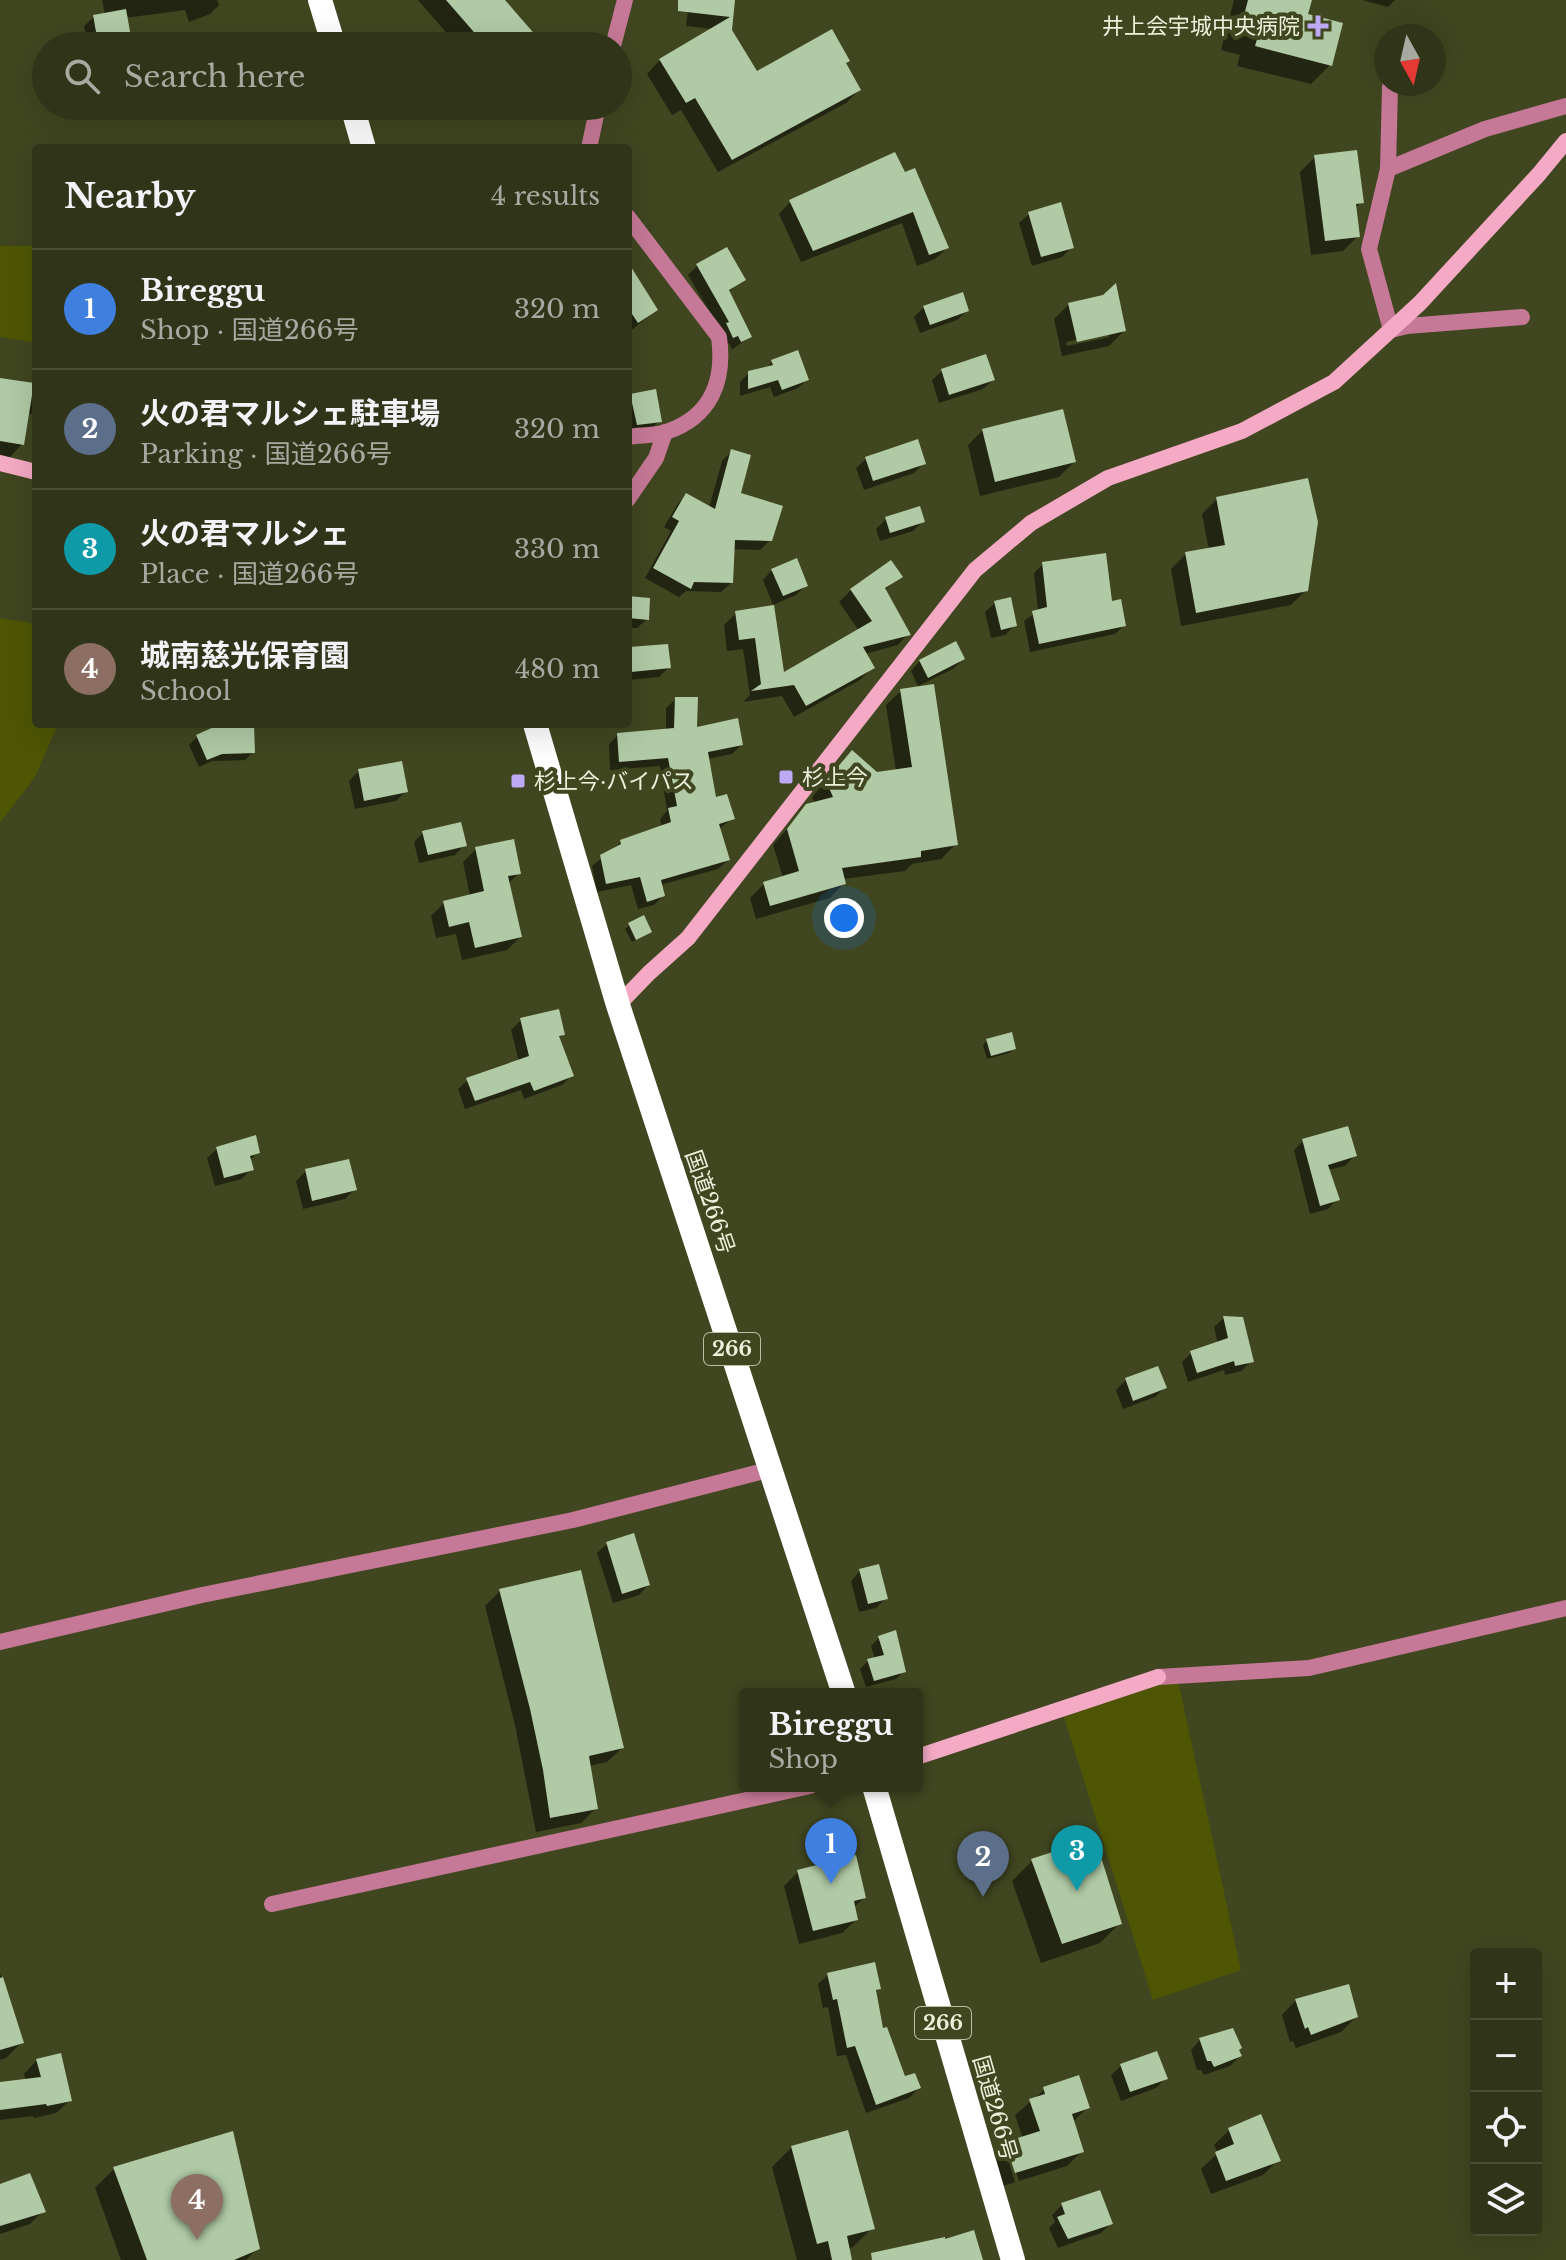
<!DOCTYPE html>
<html lang="en">
<head>
<meta charset="utf-8">
<style>
	body { margin:0; font-family:"Libre Baskerville","Noto Sans JP",serif; background:#383c21; color:#f1f3f6 }
	.controls { position:absolute; right:24px; bottom:24px; display:grid; overflow:hidden; border-radius:8px; box-shadow:0 8px 32px #0002 }
	.controls button { width:72px; height:72px; display:grid; place-items:center; padding:0; border:0; border-bottom:2px solid #4b4f37; background:#303418; color:#f1f3f6; font:40px sans-serif }
	.compass { position:absolute; left:1374px; top:24px; width:72px; height:72px; border-radius:50%; background:#303418; box-shadow:0 8px 32px #0002; rotate:172deg }
	.you { position:absolute; left:844px; top:918px; width:28px; height:28px; margin:-20px; border:6px solid #fff; border-radius:50%; background:#1a73e8; box-shadow:0 0 0 12px #1a73e833 }
	.badge { display:grid; place-items:center; width:52px; height:52px; border-radius:50%; background:#90b9f0; color:#fff; font-size:26px; font-weight:700 }
	.pin { position:absolute; translate:-50% -66px; filter:drop-shadow(0 2px 4px #0008) }
	.pin::after { content:''; position:absolute; top:42px; width:28px; height:24px; background:inherit; clip-path:polygon(0 0,100% 0,50% 100%) }
	.popup { position:absolute; left:739px; top:1688px; width:184px; height:104px; box-sizing:border-box; display:grid; place-content:center; border-radius:8px; background:#303418; filter:drop-shadow(0 2px 6px #0005); font-size:26px; white-space:nowrap; color:#a8aaa2 }
	.popup b { font-size:30px; color:#f1f3f6 }
	.popup::after { content:''; position:absolute; left:50%; top:100%; margin-left:-16px; border:16px solid transparent; border-top-color:#303418 }
	.list { margin:0; padding:0; list-style:none }
	h2 { display:flex; justify-content:space-between; align-items:center; height:104px; margin:0; padding:0 32px; font-size:34px }
	h2 small { font-size:26px; font-weight:400; color:#a8aaa2 }
	.list li { display:grid; grid-template-columns:52px 1fr auto; gap:24px; align-items:center; box-sizing:border-box; height:120px; padding:0 32px; border-top:2px solid #4b4f37 }
	.list b { display:block; font-size:30px; white-space:nowrap }
	.list p { margin:0; font-size:26px; white-space:nowrap; color:#a8aaa2 }
	.list em { font-size:26px; font-style:normal; color:#a8aaa2 }
	.icon { flex:none; width:44px; height:44px; fill:none; stroke:currentColor; stroke-width:2; stroke-linecap:round; stroke-linejoin:round }
	.map { position:relative; flex:none; width:1566px; height:2260px; overflow:hidden }
	.search { position:absolute; background:#303418; box-shadow:0 8px 32px #0002; left:32px; top:32px; width:600px; height:88px; display:flex; align-items:center; gap:20px; box-sizing:border-box; padding:0 28px; border-radius:44px; color:#a8aaa2; font-size:30px }
	.panel { position:absolute; background:#303418; box-shadow:0 8px 32px #0002; left:32px; top:144px; width:600px; height:584px; border-radius:8px }
	.map>svg:first-child { display:block }
</style>
</head>
<body>
<div class="map">
<svg width="1566" height="2260" viewBox="0 0 1566 2260">
	<rect width="100%" height="100%" fill="#404620"/>
	<!-- green -->
	<g fill="#4e5604">
		<path d="M0,246H36V343L0,337Z"/>
		<path d="M0,618L31,623L36,630V724H58L35,777L0,823Z"/>
		<path d="M1178,1681L1241,1970L1153,2000L1064,1717L1148,1686Z"/>
	</g>
	<!-- shadow -->
	<g fill="#0007" fill-rule="evenodd">
		<path d="M102,0H217L219,5L210,14L189,22L185,10L125,18L129,36L119,45L88,46L84,26L94,17L105,15Z"/>
		<path d="M418,0H503L543,46H458Z"/>
		<path d="M692,0H733L730,31L756,74L845,63L859,90L846,103L718,172L681,110L672,115L647,74L660,60L713,29L686,26L689,3Z"/>
		<path d="M1234,0H1310L1306,15L1330,65L1311,84L1237,66L1240,55L1221,50Z"/>
		<path d="M1362,0H1395L1388,7Z"/>
		<path d="M116,106H167L168,111L164,115L148,118L147,112L118,118Z"/>
		<path d="M894,155L947,248L935,259L917,266L902,223L801,262L779,214L790,202Z"/>
		<path d="M1315,157L1361,202L1354,209L1358,236L1343,251L1311,255L1300,172Z"/>
		<path d="M1029,214L1072,247L1062,257L1032,266L1019,223Z"/>
		<path d="M726,249L743,280L728,292L750,336L732,350L729,343L724,346L721,331L688,275L697,266Z"/>
		<path d="M628,266L656,310L628,333Z"/>
		<path d="M1069,304L1124,331L1109,346L1062,356L1054,319ZM1109,333V337L1067,346L1066,342Z"/>
		<path d="M924,307L967,311L957,320L920,333L914,317Z"/>
		<path d="M772,362L807,380L798,388L774,397L770,387L740,396V382L749,373L765,369Z"/>
		<path d="M942,371L993,380L983,389L939,403L932,380Z"/>
		<path d="M0,380L31,385L36,380V415L27,413L22,444L9,458L0,456Z"/>
		<path d="M654,391L659,421L649,431L628,434V396Z"/>
		<path d="M983,430L1074,462L1059,477L980,496L968,445Z"/>
		<path d="M731,452L738,495L770,540L760,550L732,549L731,583L721,592L686,591L679,597L645,578L671,531L664,527L677,505L686,496L709,508L722,461Z"/>
		<path d="M866,459L924,463L914,473L864,490L856,468Z"/>
		<path d="M1217,499L1306,590L1291,605L1181,626L1171,569L1186,554L1209,550L1202,514Z"/>
		<path d="M886,519L923,521L913,531L880,541L876,529Z"/>
		<path d="M891,563L900,576L884,591L909,633L898,645L865,654L872,668L860,680L794,717L782,696L743,702L750,695L743,649L727,651L724,625L736,613L773,608L782,675L859,631L839,602L851,590Z"/>
		<path d="M1043,564L1111,603L1124,625L1115,634L1030,652L1024,621L1038,611L1034,573Z"/>
		<path d="M772,570L806,585L796,595L773,605L763,580Z"/>
		<path d="M628,598L647,619L637,628H628Z"/>
		<path d="M995,603L1015,625L1005,635L991,638L985,612Z"/>
		<path d="M630,649L669,667L659,677L628,680Z"/>
		<path d="M963,659L953,669L918,686L911,671L920,661Z"/>
		<path d="M901,691L956,844L941,859L912,864L905,871L843,879L844,883L830,898L756,919L750,898L764,884L783,878L773,845L807,806L815,804L812,797L838,768L876,774L896,771L886,705Z"/>
		<path d="M676,699L695,729L741,745L732,754L707,759L714,800L733,818L719,829L728,860L718,869L660,885L663,896L654,905L638,909L631,885L597,892L592,866L621,842L662,828L660,819L667,811L660,766L610,770L609,744L618,735L666,731V708Z"/>
		<path d="M197,737L253,752L245,760L212,761L199,767L189,745Z"/>
		<path d="M359,771L406,791L396,801L355,809L349,781Z"/>
		<path d="M423,833L464,845L455,855L419,863L414,842Z"/>
		<path d="M476,849L519,873L508,884L520,937L507,950L462,960L456,934L436,938L431,916L444,903L470,896L463,862Z"/>
		<path d="M630,925L650,932L632,942L625,929Z"/>
		<path d="M521,1020L563,1034L558,1039L572,1075L562,1085L524,1099L521,1090L465,1109L458,1089L468,1080L519,1062L511,1030Z"/>
		<path d="M987,1040L1014,1049L1009,1053L987,1059L983,1045Z"/>
		<path d="M1303,1141L1354,1156L1345,1166L1328,1170L1337,1199L1328,1209L1310,1214L1294,1150Z"/>
		<path d="M217,1149L258,1152L249,1161L251,1169L242,1179L215,1186L207,1158Z"/>
		<path d="M306,1171L355,1189L345,1199L303,1209L296,1181Z"/>
		<path d="M1224,1318L1251,1361L1242,1371L1225,1375L1224,1370L1188,1382L1182,1362L1191,1353L1218,1344L1214,1327Z"/>
		<path d="M1126,1380L1164,1388L1155,1397L1123,1409L1116,1390Z"/>
		<path d="M607,1544L648,1585L639,1595L613,1603L597,1553Z"/>
		<path d="M860,1571L886,1598L876,1608L859,1612L851,1581Z"/>
		<path d="M500,1591L622,1748L607,1762L589,1766L596,1808L581,1823L536,1832L515,1725L485,1606Z"/>
		<path d="M879,1638L904,1671L896,1679L866,1687L860,1669L868,1661L875,1659L871,1646Z"/>
		<path d="M1032,1861L1120,1923L1100,1943L1041,1963L1012,1881Z"/>
		<path d="M798,1872L864,1898L853,1908L856,1920L842,1933L799,1944L784,1886Z"/>
		<path d="M0,1973L22,2042L6,2058L0,2060Z"/>
		<path d="M828,1975L879,1989L875,1993L882,2030L903,2079L919,2088L909,2098L866,2113L846,2055L837,2056L828,2007L823,2008L818,1984Z"/>
		<path d="M1296,2000L1356,2017L1341,2032L1296,2048L1293,2041L1290,2042L1282,2015Z"/>
		<path d="M1200,2040L1237,2051L1240,2056L1230,2066L1204,2075L1201,2070H1197L1191,2050Z"/>
		<path d="M37,2060L70,2100L56,2113L34,2118L33,2116L0,2120V2084L26,2081L24,2074Z"/>
		<path d="M1121,2066L1166,2078L1156,2088L1121,2101L1111,2075Z"/>
		<path d="M1045,2089L1087,2108L1072,2123L1082,2151L1067,2166L1019,2181L1009,2150H1005L1015,2182L1000,2187L991,2159L1006,2144L1023,2139L1015,2115Z"/>
		<path d="M1229,2130L1278,2160L1263,2175L1211,2194L1201,2169L1218,2153L1214,2145Z"/>
		<path d="M792,2147L872,2228L853,2247L848,2249L850,2260H797L772,2167Z"/>
		<path d="M114,2169L258,2248L246,2260H121L95,2188Z"/>
		<path d="M0,2186L43,2211L30,2224L0,2234Z"/>
		<path d="M1099,2192L1110,2224L1101,2233L1058,2248L1049,2228L1055,2222L1052,2215L1062,2205Z"/>
	</g>
	<!-- building -->
	<g fill="#b0caa5">
		<path d="M446,0H505L545,46H486Z"/>
		<path d="M678,0H735L732,30L757,71L832,29L850,61L846,63L861,90L732,160L695,98L686,103L659,59L730,17L678,11Z"/>
		<path d="M1248,0H1312L1308,14L1343,23L1332,66L1255,46L1258,36L1240,31Z"/>
		<path d="M126,9L131,37L98,43L93,15Z"/>
		<path d="M1357,150L1364,203L1356,204L1360,237L1325,241L1314,155Z"/>
		<path d="M895,152L905,172L915,168L949,248L929,255L913,212L813,251L789,200Z"/>
		<path d="M1061,202L1074,248L1041,257L1028,212Z"/>
		<path d="M727,247L746,280L729,290L752,337L741,342L738,336L733,338L726,323L729,322L696,264Z"/>
		<path d="M628,262L658,310L638,323L628,308Z"/>
		<path d="M1116,283L1126,331L1077,342L1068,303L1103,295Z"/>
		<path d="M963,292L969,311L930,325L923,306Z"/>
		<path d="M798,350L809,380L782,390L778,380L748,389V371L773,365L771,360Z"/>
		<path d="M986,354L995,380L949,395L941,369Z"/>
		<path d="M0,378L34,383L24,445L0,441Z"/>
		<path d="M656,389L662,422L637,425L630,394Z"/>
		<path d="M1063,409L1076,462L995,482L982,429Z"/>
		<path d="M918,439L926,464L873,481L865,457Z"/>
		<path d="M731,449L751,455L741,493L783,506L772,541L735,540L733,583L694,582L691,589L653,568L679,521L672,517L686,493L715,509Z"/>
		<path d="M1308,478L1318,522L1308,591L1196,613L1185,552L1225,545L1216,497Z"/>
		<path d="M920,506L925,522L890,533L885,517Z"/>
		<path d="M1106,553L1112,601L1121,599L1126,626L1039,644L1032,611L1047,607L1042,562Z"/>
		<path d="M797,558L808,586L783,596L771,569Z"/>
		<path d="M891,560L903,577L885,588L911,635L863,647L875,668L806,706L794,685L751,691L761,684L755,638L739,640L735,611L774,605L784,672L872,621L850,589Z"/>
		<path d="M628,596L650,598L649,620L628,618Z"/>
		<path d="M1011,597L1017,626L1001,630L994,601Z"/>
		<path d="M956,641L965,659L928,678L919,660Z"/>
		<path d="M668,644L671,668L631,672L629,647Z"/>
		<path d="M934,684L958,845L921,851V857L842,868L846,884L770,906L763,882L799,871L787,829L806,804L833,797L826,781L852,750L877,772L912,767L900,689Z"/>
		<path d="M675,697H698L697,727L738,718L743,745L708,752L716,797L727,794L735,819L719,824L730,860L661,880L665,896L647,902L640,877L606,884L600,855L621,844L620,840L671,822L668,808L677,806L668,758L619,762L617,733L674,728Z"/>
		<path d="M254,725L255,753L222,754L207,760L196,735L216,726Z"/>
		<path d="M402,761L408,792L364,801L358,769Z"/>
		<path d="M461,822L467,846L428,855L422,831Z"/>
		<path d="M514,839L521,874L508,876L522,937L475,948L469,922L449,927L443,901L484,891L475,847Z"/>
		<path d="M644,915L652,932L636,940L628,923Z"/>
		<path d="M559,1009L565,1035L559,1036L574,1076L534,1091L530,1082L475,1101L466,1078L529,1056L520,1018Z"/>
		<path d="M1012,1032L1016,1049L991,1056L986,1039Z"/>
		<path d="M1348,1126L1357,1156L1328,1165L1340,1200L1320,1206L1302,1139Z"/>
		<path d="M256,1135L260,1153L250,1156L254,1170L224,1178L216,1147Z"/>
		<path d="M349,1159L357,1190L312,1201L305,1169Z"/>
		<path d="M1223,1316L1243,1317L1254,1362L1235,1366L1234,1361L1197,1373L1190,1351L1228,1338Z"/>
		<path d="M1158,1366L1167,1388L1133,1401L1125,1378Z"/>
		<path d="M634,1533L650,1585L622,1594L606,1542Z"/>
		<path d="M879,1564L888,1599L868,1604L859,1569Z"/>
		<path d="M581,1570L624,1748L589,1756L598,1809L550,1818L543,1770L530,1709L499,1589Z"/>
		<path d="M896,1630L906,1672L874,1681L867,1659L884,1655L878,1636Z"/>
		<path d="M1095,1838L1122,1924L1062,1944L1031,1859Z"/>
		<path d="M856,1855L866,1898L854,1901L858,1920L813,1931L797,1870Z"/>
		<path d="M875,1962L881,1989L876,1990L883,2028L887,2027L905,2076L915,2073L921,2088L876,2105L855,2046L847,2048L837,1999L833,2000L827,1973Z"/>
		<path d="M3,1977L24,2043L0,2050V1978Z"/>
		<path d="M1349,1984L1358,2017L1311,2035L1308,2027L1305,2029L1295,1999Z"/>
		<path d="M1233,2028L1242,2048L1239,2050L1242,2056L1214,2067L1211,2061H1207L1199,2038Z"/>
		<path d="M1157,2051L1168,2079L1130,2092L1120,2064Z"/>
		<path d="M61,2053L72,2101L47,2106L46,2104L0,2110V2082L41,2077L36,2059Z"/>
		<path d="M1079,2075L1090,2108L1072,2114L1084,2152L1015,2173L1005,2142L1040,2131L1029,2099L1045,2094L1043,2087Z"/>
		<path d="M1261,2114L1281,2161L1226,2181L1215,2152L1234,2144L1228,2128Z"/>
		<path d="M848,2130L875,2229L847,2236L852,2260H832L828,2241L817,2244L791,2146Z"/>
		<path d="M233,2131L260,2249L234,2260H147L113,2167Z"/>
		<path d="M30,2173L46,2212L0,2226V2184Z"/>
		<path d="M1100,2190L1113,2224L1068,2239L1057,2217L1065,2214L1061,2203Z"/>
		<path d="M974,2230L983,2260H872L871,2253L945,2237V2239Z"/>
	</g>
	<g fill="none" stroke-linecap="round" stroke-linejoin="round">
		<!-- street -->
		<g stroke="#c67996" stroke-width="16">
			<path d="M613,46L625,0"/>
			<path d="M1390,87L1388,169L1369,249L1391,330L1407,326L1522,317"/>
			<path d="M589,148L598,106"/>
			<path d="M1388,169L1485,129L1566,106"/>
			<path d="M628,217L719,337C725,381 711,417 666,432C655,436 640,435 628,437"/>
			<path d="M628,499L656,458L665,432"/>
			<path d="M0,1642L202,1595L573,1520L772,1469"/>
			<path d="M1158,1677L1309,1668L1566,1608"/>
			<path d="M272,1904L810,1786"/>
		</g>
		<!-- secondary -->
		<g stroke="#f4aac4" stroke-width="16">
			<path d="M0,463L36,472"/>
			<path d="M618,1005L649,973L688,938L975,570L1031,523L1108,478L1242,431L1334,382L1420,303L1539,174L1566,141"/>
			<path d="M917,1757L1158,1677"/>
		</g>
		<!-- highway -->
		<g stroke="#fff" stroke-width="24">
			<path d="M320,0L334,46"/>
			<path d="M352,106L364,148"/>
			<path d="M535,724L618,1005L844,1694"/>
			<path d="M874,1786L1013,2260"/>
		</g>
	</g>
	<!-- markers -->
	<g fill="#bea9f5" stroke="#404620" stroke-width="3">
		<path d="M1314 14h8v8h8v8h-8v8h-8v-8h-8v-8h8z"/>
		<rect x="778" y="769" width="16" height="16" rx="4"/>
		<rect x="510" y="773" width="16" height="16" rx="4"/>
	</g>
	<g text-anchor="middle" dominant-baseline="central" stroke-width="8" stroke-linejoin="round" paint-order="stroke">
		<!-- shield labels -->
		<g fill="#404620" stroke="#b9bea4" stroke-width="2">
			<rect x="704" y="1333" width="56" height="32" rx="6"/>
			<rect x="915" y="2007" width="56" height="32" rx="6"/>
		</g>
		<g font-size="20" font-weight="bold" fill="#edf1dc">
			<text x="732" y="1349">266</text>
			<text x="943" y="2023">266</text>
		</g>
		<!-- poi labels -->
		<g font-size="22" fill="#edf1dc" stroke="#404620" text-anchor="start">
			<text x="1300" y="26" text-anchor="end">井上会宇城中央病院</text>
			<text x="802" y="777">杉上今</text>
			<text x="534" y="781">杉上今·バイパス</text>
		</g>
		<!-- street labels -->
		<g font-size="22" fill="#edf1dc" stroke="#404620">
			<text transform="translate(710 1202) rotate(71)">国道266号</text>
			<text transform="translate(995 2108) rotate(74)">国道266号</text>
		</g>
	</g>
</svg>
<div class="controls">
<button>+</button>
<button>−</button>
<button><svg class="icon" aria-label="locate" viewBox="0 0 24 24"><circle cx="12" cy="12" r="6"/><path d="M12 2v4M12 18v4M2 12h4M18 12h4"/></svg></button>
<button><svg class="icon" aria-label="layers" viewBox="0 0 24 24"><path d="M12 4l9 5-9 5-9-5zM3 14l9 5 9-5"/></svg></button>
</div>
<svg class="compass" viewBox="-18 -18 36 36"><path d="M0-13l5 13h-10z" fill="#e53935"/><path d="M0 13l5-13h-10z" fill="#a8aaa2"/></svg>
<div class="you"></div>
<div class="pin badge" style="left:831px;top:1884px;background:#3f7fe0">1</div>
<div class="popup"><b>Bireggu</b>Shop</div>
<div class="pin badge" style="left:983px;top:1897px;background:#5c6f8a">2</div>
<div class="pin badge" style="left:1077px;top:1891px;background:#0f9aa8">3</div>
<div class="pin badge" style="left:197px;top:2240px;background:#8d6e63">4</div>
<div class="search"><svg class="icon" aria-label="search" viewBox="0 0 24 24"><circle cx="10" cy="10" r="6"/><path d="M15 15l6 6"/></svg>Search here</div>
<section class="panel">
<h2>Nearby<small>4 results</small></h2>
<ul class="list">
<li><span class="badge" style="background:#3f7fe0">1</span><div><b>Bireggu</b><p>Shop · 国道266号</p></div><em>320 m</em></li>
<li><span class="badge" style="background:#5c6f8a">2</span><div><b>火の君マルシェ駐車場</b><p>Parking · 国道266号</p></div><em>320 m</em></li>
<li><span class="badge" style="background:#0f9aa8">3</span><div><b>火の君マルシェ</b><p>Place · 国道266号</p></div><em>330 m</em></li>
<li><span class="badge" style="background:#8d6e63">4</span><div><b>城南慈光保育園</b><p>School</p></div><em>480 m</em></li>
</ul>
</section>
</div>
</body>
</html>
